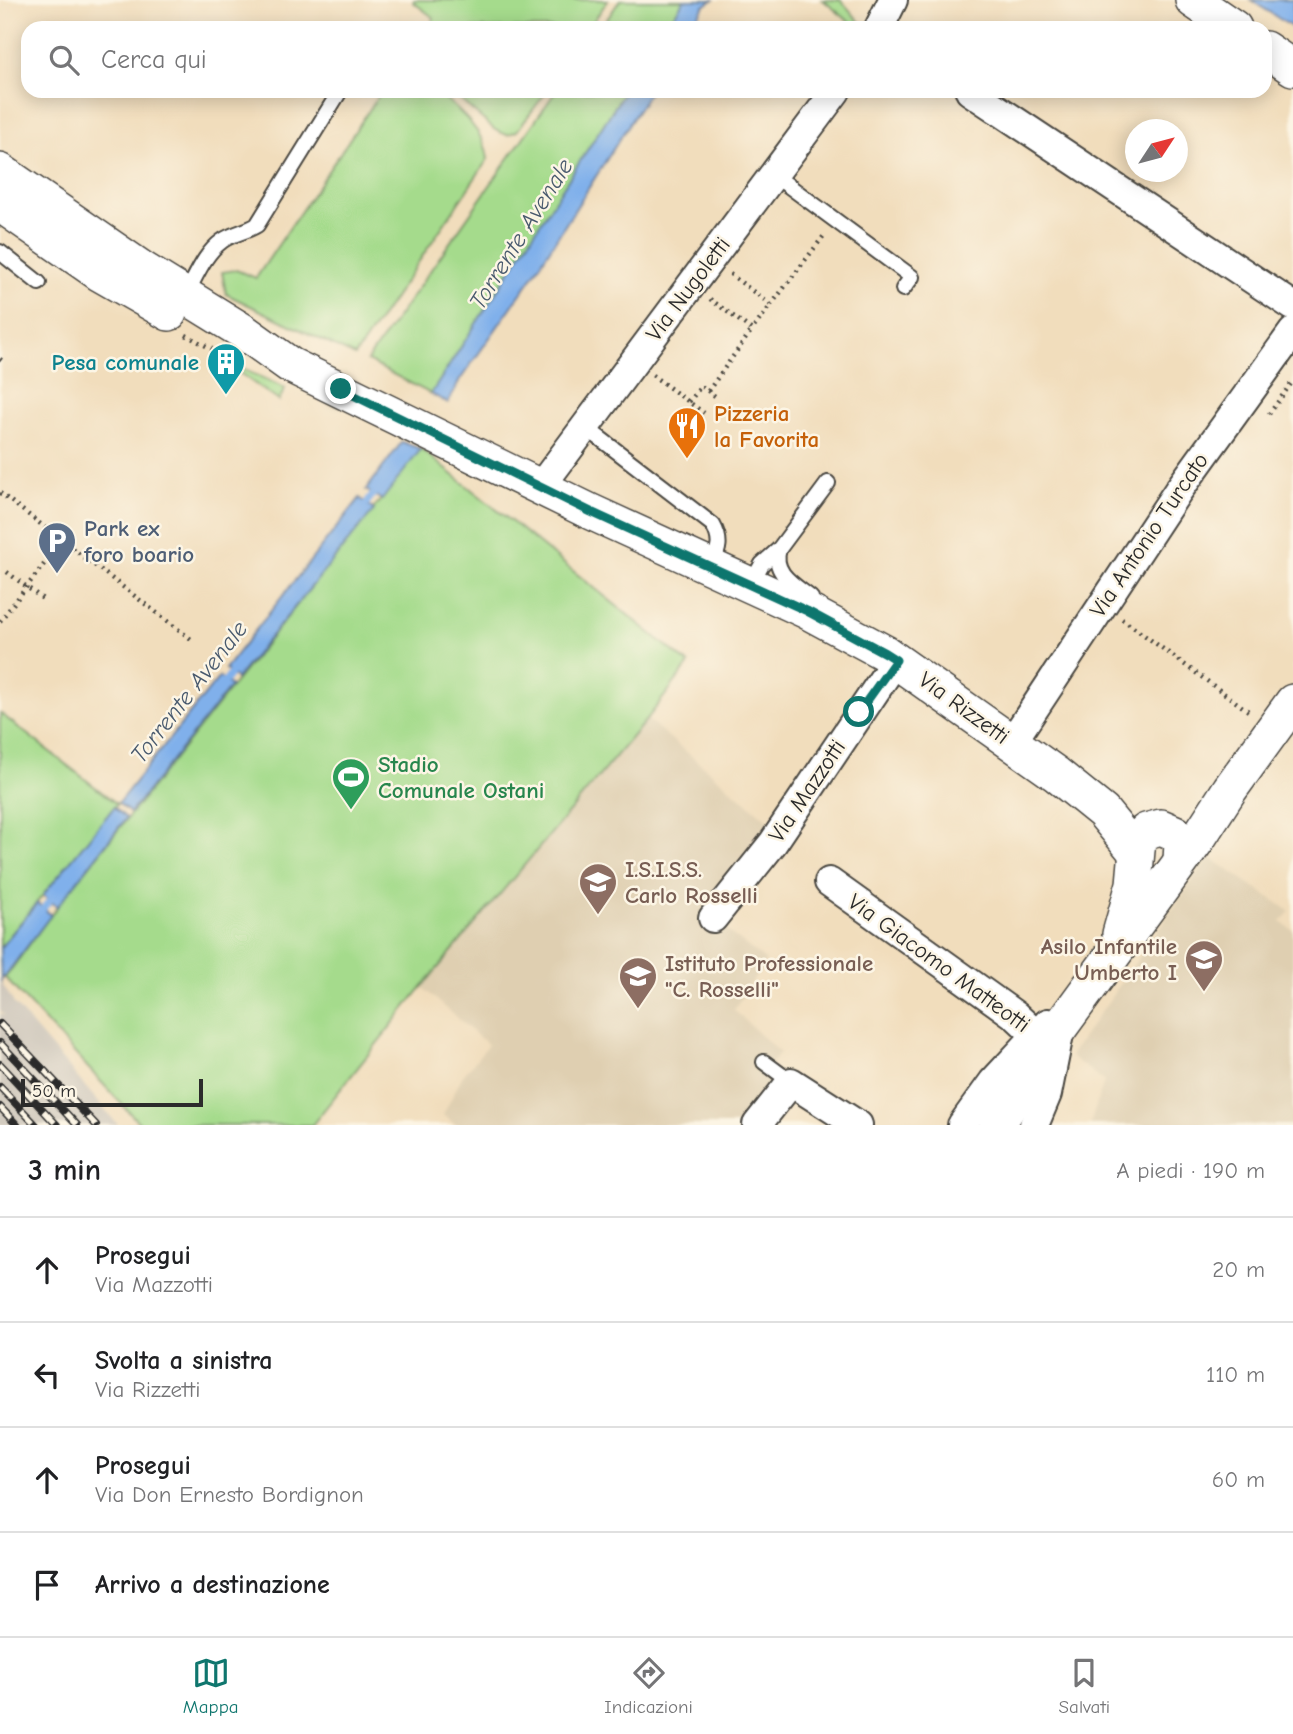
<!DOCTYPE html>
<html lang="it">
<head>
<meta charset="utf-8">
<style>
	body { margin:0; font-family:"Comic Neue",sans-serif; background:#f2f2f2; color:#202124 }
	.compass { position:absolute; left:1125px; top:119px; width:63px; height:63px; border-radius:50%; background:#fff; box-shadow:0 4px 18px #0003; rotate:54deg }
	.scale { position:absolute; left:21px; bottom:18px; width:182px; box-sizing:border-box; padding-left:7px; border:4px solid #2b2b2b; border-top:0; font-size:19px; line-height:24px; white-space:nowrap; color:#2b2b2b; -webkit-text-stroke:5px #fcf5e5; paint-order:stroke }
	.stop { position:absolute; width:21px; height:21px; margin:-16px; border:5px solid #0f766e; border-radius:50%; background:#fff }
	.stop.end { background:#0f766e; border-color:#fff; box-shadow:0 2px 7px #0008 }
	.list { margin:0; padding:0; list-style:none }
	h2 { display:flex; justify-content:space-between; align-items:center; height:91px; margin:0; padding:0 28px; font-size:30px }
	h2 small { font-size:23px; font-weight:400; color:#757577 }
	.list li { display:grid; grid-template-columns:46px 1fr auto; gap:21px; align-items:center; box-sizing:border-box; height:105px; padding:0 28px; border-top:2px solid #e0e0e0 }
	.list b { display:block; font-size:26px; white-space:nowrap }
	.list p { margin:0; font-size:23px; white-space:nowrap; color:#757577 }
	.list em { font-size:23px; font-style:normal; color:#757577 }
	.icon { flex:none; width:38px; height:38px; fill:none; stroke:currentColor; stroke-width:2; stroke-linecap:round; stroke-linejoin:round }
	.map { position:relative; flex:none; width:1293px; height:1125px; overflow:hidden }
	.search { position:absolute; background:#fff; box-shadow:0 4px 18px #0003; left:21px; right:21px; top:21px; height:77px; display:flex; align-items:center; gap:18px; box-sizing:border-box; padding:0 24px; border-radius:21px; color:#757577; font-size:26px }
	.sheet { height:511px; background:#fff }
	nav { display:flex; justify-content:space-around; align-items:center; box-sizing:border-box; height:98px; border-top:2px solid #e0e0e0; background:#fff; font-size:19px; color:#757577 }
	nav a { display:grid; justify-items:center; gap:4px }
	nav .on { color:#0f766e }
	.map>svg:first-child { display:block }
</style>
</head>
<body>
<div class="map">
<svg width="1293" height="1125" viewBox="0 0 1293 1125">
	<rect width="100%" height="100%" fill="#fcf5e5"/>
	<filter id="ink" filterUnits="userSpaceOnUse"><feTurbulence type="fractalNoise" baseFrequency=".0143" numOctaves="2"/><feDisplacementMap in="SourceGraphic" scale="14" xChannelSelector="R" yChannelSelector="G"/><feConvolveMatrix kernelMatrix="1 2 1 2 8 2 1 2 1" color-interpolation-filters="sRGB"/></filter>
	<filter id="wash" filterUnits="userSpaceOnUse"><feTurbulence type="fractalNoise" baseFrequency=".00686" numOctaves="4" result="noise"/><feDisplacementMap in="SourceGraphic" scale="28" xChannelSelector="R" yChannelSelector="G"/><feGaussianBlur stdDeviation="1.57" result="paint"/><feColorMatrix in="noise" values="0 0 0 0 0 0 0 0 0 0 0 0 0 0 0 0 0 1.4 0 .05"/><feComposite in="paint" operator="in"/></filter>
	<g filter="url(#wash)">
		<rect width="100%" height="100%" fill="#f1ddbc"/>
		<!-- built -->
		<g fill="#dfcfb1">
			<path d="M647,719L770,822L708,906L721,926L766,961L734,1010L780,1053L766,1069L778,1079L743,1125H456L443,1115L462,1077L488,1045L422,987Z"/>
			<path d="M1209,857L1290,911L1281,922L1293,930V1125H1090L1104,1081L1070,1056Z"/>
		</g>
		<!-- industrial -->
		<path fill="#cac3b8" d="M0,980L15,1005L118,1125H0V1013L5,1016L0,1010Z"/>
		<!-- green -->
		<g fill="#a5db8c" stroke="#68835c" stroke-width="2">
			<path d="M414,0H608L589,28H428L434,18L413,2Z"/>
			<path d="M620,0H684L666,28H601Z"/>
			<path d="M823,0H841L865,28H857Z"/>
			<path d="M382,91H436C456,108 486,131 488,159L355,356L226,294L222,272L236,270L256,278Z"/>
			<path d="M450,91H547L517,131L507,135L495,130Z"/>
			<path d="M556,91H625L431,394L367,361Z"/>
			<path d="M220,359L285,388L279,401Z"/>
			<path d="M421,449L689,664L647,719L422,987L312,1125H141L5,978L59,904Z"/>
			<path d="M0,713L117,804L0,948Z"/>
		</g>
		<!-- water -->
		<g fill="#80b0eb" stroke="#566e8b" stroke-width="2">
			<path d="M684,0H713L704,6L691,28H666Z"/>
			<path d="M1251,0H1293V28Z"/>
			<path d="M625,91H650L529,282L460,380L448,403L431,394Z"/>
			<path d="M402,442L421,449L382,500L366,490Z"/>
			<path d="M360,498L374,510L236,679L225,669Z"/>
			<path d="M219,677L231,686L130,813L118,803Z"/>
			<path d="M114,807L126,818L57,907L43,895Z"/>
			<path d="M37,903L51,915L1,981L0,948Z"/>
		</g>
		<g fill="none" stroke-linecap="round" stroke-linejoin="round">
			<!-- stream -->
			<g stroke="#80b0eb" stroke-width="7">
				<path d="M362,509L378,488"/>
				<path d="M220,687L237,666"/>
				<path d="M39,914L55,893"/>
			</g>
		</g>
	</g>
	<g filter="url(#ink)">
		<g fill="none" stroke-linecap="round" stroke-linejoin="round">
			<defs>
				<g id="service">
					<path d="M774,175L912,277L903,289"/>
					<path d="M0,252L39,283"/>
					<path d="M185,296C196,277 204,254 222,241C231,234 246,232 257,225L340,91"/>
					<path d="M584,426L713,525C722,541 719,549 712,566"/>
					<path d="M779,549C771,573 795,585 811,598"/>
					<path d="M750,585L762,564L779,549L828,483"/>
					<path d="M764,1062L791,1082"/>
				</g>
				<g id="minor">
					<path d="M879,28L893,0"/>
					<path d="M970,91L1293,306"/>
					<path d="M541,486L836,91"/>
					<path d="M1012,742L1178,491L1293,332"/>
					<path d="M829,882L1016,1016L1047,1045"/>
					<path d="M713,918L773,843L896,660"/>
					<path d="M757,1125L791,1082L858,1125"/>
					<path d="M962,1125L993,1082L1048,1023"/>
					<path d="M1034,1125L1047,1094L1059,1034"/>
				</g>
				<g id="tertiary">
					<path d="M1193,0L1234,28"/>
					<path d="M1265,49L1293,68"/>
					<path d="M0,171L142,269L244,332L290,365L591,512L807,611L885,653L1056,774L1103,812L1135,851"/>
					<path d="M0,204L99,273L169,313"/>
					<path d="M1120,934L1134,884L1138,839L1146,831L1161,827L1175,833L1182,843L1181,861"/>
					<path d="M997,1125L1047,1045L1197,840L1230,789L1293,702"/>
				</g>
			</defs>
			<!-- service casing -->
			<use href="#service" stroke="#494641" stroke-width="18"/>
			<!-- minor casing -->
			<use href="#minor" stroke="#494641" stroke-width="32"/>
			<!-- tertiary casing -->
			<use href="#tertiary" stroke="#494641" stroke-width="38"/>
			<!-- path -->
			<g stroke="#494641" stroke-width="4.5" stroke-dasharray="2 5" stroke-linecap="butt">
				<path d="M710,299L752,330L771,305L730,274"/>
				<path d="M771,305L826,233"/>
				<path d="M186,335L212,349"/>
				<path d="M0,359L5,363"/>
				<path d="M652,375L704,413"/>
				<path d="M708,391L752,330"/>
				<path d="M689,402L701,386L715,396"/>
				<path d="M1269,414L1293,381"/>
				<path d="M0,493L191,639"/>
				<path d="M7,572L44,600"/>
				<path d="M1122,619L1251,713"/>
				<path d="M0,621L45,563"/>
			</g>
			<!-- service -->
			<use href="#service" stroke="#fff" stroke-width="14"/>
			<!-- minor -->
			<use href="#minor" stroke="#fff" stroke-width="28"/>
			<!-- tertiary -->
			<use href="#tertiary" stroke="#fff" stroke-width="35"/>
			<defs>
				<g id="rail">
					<path d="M0,1024L96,1125"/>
					<path d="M0,1043L77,1125"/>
					<path d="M0,1064L57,1125"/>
					<path d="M0,1087L36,1125"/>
					<path d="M0,1107L17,1125"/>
				</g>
			</defs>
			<!-- rail casing -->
			<use href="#rail" stroke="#2b2b2b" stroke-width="8"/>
			<!-- rail -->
			<use href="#rail" stroke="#fcf5e5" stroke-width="5" stroke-dasharray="16" stroke-linecap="butt"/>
		</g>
	</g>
	<g fill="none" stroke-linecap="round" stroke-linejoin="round" filter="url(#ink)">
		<!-- route -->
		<path stroke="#0f766e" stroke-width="9" d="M341,389L591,512L807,611L885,653L896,660L859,712"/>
	</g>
	<!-- icons -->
	<defs>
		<symbol id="building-pin" viewBox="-11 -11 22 30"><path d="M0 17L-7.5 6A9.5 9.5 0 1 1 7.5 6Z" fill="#0f9aa8" stroke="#fcf5e5"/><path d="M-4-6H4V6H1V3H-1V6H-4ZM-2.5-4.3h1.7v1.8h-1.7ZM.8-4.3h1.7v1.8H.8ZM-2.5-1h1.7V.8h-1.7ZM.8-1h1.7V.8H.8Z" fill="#fff"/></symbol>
		<symbol id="restaurant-pin" viewBox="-11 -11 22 30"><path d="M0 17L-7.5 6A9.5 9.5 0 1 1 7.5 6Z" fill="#e8710a" stroke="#fcf5e5"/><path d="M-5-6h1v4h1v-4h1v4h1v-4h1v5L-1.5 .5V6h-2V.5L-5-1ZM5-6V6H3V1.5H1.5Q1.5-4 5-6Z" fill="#fff"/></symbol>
		<symbol id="parking-pin" viewBox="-11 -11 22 30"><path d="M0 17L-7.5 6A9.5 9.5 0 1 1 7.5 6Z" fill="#5c6f8a" stroke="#fcf5e5"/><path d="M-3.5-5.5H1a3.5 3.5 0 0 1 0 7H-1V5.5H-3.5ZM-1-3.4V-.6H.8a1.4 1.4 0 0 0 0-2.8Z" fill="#fff"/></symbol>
		<symbol id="stadium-pin" viewBox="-11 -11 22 30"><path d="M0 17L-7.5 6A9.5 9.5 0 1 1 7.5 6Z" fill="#2e9e5b" stroke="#fcf5e5"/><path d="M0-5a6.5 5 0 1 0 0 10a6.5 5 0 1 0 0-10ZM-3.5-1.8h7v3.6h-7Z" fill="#fff"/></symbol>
		<symbol id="school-pin" viewBox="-11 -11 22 30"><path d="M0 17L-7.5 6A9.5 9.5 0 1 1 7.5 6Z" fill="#8d6e63" stroke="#fcf5e5"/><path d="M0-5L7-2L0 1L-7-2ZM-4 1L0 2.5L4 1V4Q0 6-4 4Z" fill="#fff"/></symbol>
	</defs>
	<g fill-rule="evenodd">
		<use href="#building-pin" x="204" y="340" width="44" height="60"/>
		<use href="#restaurant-pin" x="665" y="404" width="44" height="60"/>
		<use href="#parking-pin" x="35" y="519" width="44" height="60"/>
		<use href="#stadium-pin" x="329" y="755" width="44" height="60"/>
		<use href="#school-pin" x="576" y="860" width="44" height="60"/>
		<use href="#school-pin" x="1182" y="937" width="44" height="60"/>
		<use href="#school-pin" x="616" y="954" width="44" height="60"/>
	</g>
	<g text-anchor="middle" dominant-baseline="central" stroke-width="5" stroke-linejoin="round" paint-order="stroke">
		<!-- street labels -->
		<g font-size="23" fill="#2b2b2b" stroke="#fcf5e5">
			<text transform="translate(688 289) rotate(-53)">Via Nugoletti</text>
			<text transform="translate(1149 535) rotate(-56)">Via Antonio Turcato</text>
			<text transform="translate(964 708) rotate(36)">Via Rizzetti</text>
			<text transform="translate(807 791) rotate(-56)">Via Mazzotti</text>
			<text transform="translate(939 963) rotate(36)">Via Giacomo Matteotti</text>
		</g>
		<!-- culture labels -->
		<g font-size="23" font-weight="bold" fill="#0d838f" stroke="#fcf5e5" text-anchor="end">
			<text x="199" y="362">Pesa comunale</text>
		</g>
		<!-- food labels -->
		<g font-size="23" font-weight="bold" fill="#c56008" stroke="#fcf5e5" text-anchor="start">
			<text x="714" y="413">Pizzeria<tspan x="714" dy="26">la Favorita</tspan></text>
		</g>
		<!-- service labels -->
		<g font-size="23" font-weight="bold" fill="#4e5e75" stroke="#fcf5e5" text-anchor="start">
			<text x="84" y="528">Park ex<tspan x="84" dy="26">foro boario</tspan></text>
		</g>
		<!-- leisure labels -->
		<g font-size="23" font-weight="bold" fill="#27864d" stroke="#fcf5e5" text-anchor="start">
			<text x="378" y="764">Stadio<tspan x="378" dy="26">Comunale Ostani</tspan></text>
		</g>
		<!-- education labels -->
		<g font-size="23" font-weight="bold" fill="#785e54" stroke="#fcf5e5" text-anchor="start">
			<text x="625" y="869">I.S.I.S.S.<tspan x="625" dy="26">Carlo Rosselli</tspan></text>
			<text x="1177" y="946" text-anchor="end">Asilo Infantile<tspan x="1177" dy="26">Umberto I</tspan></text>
			<text x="665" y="963">Istituto Professionale<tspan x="665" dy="26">"C. Rosselli"</tspan></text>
		</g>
		<!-- water labels -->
		<g font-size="24" font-style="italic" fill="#495a6e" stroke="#fcf5e5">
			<text transform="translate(521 234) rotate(-58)">Torrente Avenale</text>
			<text transform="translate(189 692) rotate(-52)">Torrente Avenale</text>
		</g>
	</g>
</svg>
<svg class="compass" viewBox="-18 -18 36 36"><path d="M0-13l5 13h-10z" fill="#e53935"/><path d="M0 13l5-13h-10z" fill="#757577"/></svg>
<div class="scale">50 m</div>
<div class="stop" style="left:859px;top:712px"></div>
<div class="stop end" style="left:341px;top:389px"></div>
<div class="search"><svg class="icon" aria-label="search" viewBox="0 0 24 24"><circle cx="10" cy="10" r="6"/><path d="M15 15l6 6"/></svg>Cerca qui</div>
</div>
<section class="sheet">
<h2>3 min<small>A piedi · 190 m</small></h2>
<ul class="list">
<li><svg class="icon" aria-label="ahead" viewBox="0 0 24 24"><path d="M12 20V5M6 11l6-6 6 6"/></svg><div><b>Prosegui</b><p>Via Mazzotti</p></div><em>20 m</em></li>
<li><svg class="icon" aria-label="left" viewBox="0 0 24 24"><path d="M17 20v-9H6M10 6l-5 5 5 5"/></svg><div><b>Svolta a sinistra</b><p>Via Rizzetti</p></div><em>110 m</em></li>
<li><svg class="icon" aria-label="ahead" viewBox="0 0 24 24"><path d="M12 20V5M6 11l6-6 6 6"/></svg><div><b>Prosegui</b><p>Via Don Ernesto Bordignon</p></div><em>60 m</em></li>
<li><svg class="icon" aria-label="arrive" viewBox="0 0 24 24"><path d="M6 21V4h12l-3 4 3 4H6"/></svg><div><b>Arrivo a destinazione</b></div></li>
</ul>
</section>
<nav>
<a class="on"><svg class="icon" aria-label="map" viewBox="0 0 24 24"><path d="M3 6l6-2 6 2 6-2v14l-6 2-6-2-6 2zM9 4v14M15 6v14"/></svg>Mappa</a>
<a><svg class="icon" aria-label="directions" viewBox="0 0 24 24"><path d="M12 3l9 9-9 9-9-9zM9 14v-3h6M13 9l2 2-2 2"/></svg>Indicazioni</a>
<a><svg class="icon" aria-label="saved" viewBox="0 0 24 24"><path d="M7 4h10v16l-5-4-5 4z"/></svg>Salvati</a>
</nav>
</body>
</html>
